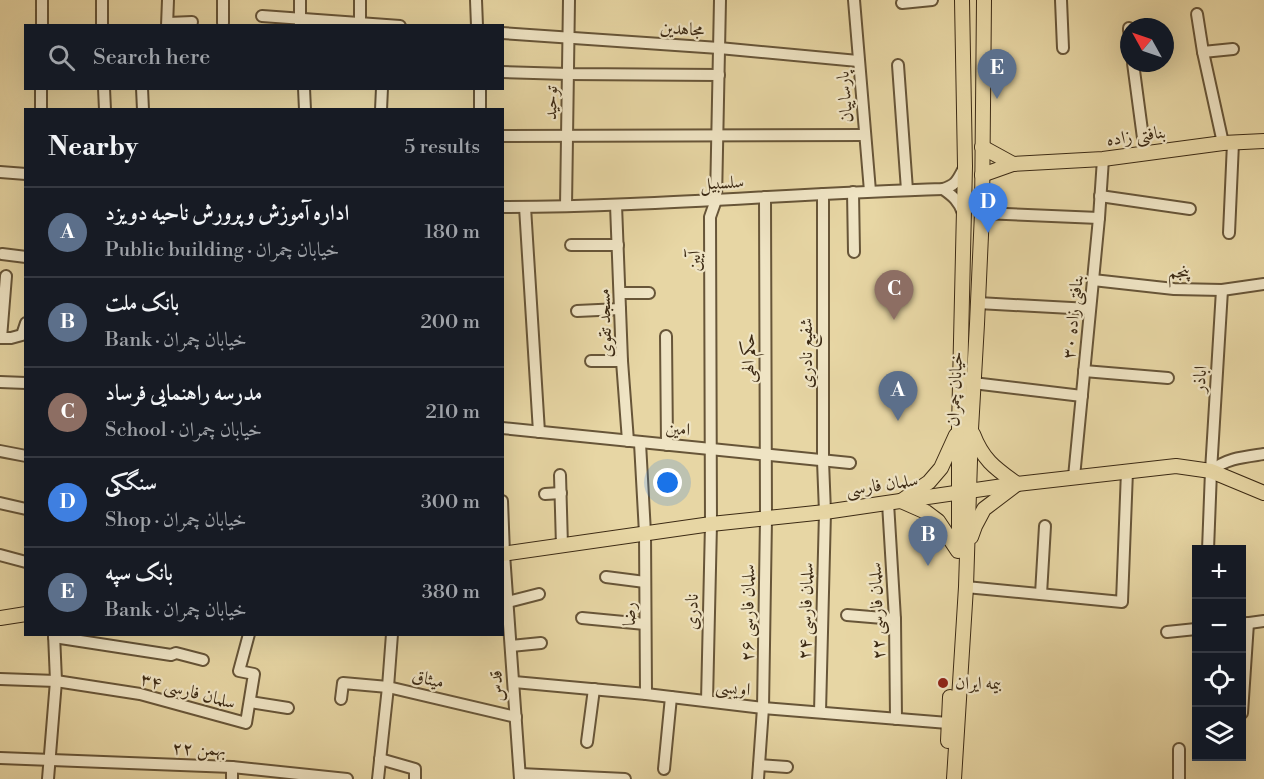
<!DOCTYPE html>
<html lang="en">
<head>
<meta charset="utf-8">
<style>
	body { margin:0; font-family:"Libre Bodoni",Amiri,serif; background:#242831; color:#f1f3f6 }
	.controls { position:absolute; right:18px; bottom:18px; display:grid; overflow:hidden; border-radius:0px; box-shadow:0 6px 24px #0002 }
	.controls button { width:54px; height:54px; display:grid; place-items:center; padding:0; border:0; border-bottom:2px solid #363941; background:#171b24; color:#f1f3f6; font:30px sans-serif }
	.compass { position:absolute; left:1120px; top:18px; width:54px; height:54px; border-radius:50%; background:#171b24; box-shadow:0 6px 24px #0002; rotate:310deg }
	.you { position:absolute; left:668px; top:483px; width:21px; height:21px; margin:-15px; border:4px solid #fff; border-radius:50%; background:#1a73e8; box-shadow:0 0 0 9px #1a73e833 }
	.badge { display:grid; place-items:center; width:39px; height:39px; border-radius:50%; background:#1a73e8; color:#fff; font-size:20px; font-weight:700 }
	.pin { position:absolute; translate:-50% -50px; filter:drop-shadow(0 2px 3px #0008) }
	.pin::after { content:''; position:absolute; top:32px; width:21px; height:18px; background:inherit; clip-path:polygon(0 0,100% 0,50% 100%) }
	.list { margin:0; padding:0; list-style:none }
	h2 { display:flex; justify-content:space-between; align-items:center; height:78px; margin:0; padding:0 24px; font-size:26px }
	h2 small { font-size:20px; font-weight:400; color:#9ea1a6 }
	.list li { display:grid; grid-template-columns:39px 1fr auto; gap:18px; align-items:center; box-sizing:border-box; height:90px; padding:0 24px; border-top:2px solid #363941 }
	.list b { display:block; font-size:22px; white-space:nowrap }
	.list p { margin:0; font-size:20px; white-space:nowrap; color:#9ea1a6 }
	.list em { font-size:20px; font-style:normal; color:#9ea1a6 }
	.icon { flex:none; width:33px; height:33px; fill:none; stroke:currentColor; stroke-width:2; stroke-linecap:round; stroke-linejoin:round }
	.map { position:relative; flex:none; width:1264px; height:779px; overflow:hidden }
	.search { position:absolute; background:#171b24; box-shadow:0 6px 24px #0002; left:24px; top:24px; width:480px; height:66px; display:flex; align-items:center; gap:15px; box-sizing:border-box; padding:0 21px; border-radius:0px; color:#9ea1a6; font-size:22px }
	.panel { position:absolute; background:#171b24; box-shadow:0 6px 24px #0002; left:24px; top:108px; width:480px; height:528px; border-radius:0px }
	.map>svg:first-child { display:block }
</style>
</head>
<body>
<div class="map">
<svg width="1264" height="779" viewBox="0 0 1264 779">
	<rect width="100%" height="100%" fill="#e7d6a4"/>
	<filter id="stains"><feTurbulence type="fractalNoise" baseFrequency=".00333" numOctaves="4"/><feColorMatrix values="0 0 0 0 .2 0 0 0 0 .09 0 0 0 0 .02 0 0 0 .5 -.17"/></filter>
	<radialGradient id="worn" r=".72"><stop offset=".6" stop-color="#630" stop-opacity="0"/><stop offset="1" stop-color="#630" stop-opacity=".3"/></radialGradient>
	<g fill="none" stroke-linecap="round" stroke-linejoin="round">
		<defs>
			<g id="minor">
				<path d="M102,0V26"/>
				<path d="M223,0V23"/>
				<path d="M300,0V24"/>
				<path d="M476,0L477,26"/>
				<path d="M854,0L870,191"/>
				<path d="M1061,0L1063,48"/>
				<path d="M902,3L932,0"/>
				<path d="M1197,14L1203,52L1223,143"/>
				<path d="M262,16L400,26"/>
				<path d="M168,23L192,22"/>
				<path d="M360,23V0"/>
				<path d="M42,26V0"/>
				<path d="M167,26L168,0"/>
				<path d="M1129,28V31"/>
				<path d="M502,33L719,48L858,61"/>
				<path d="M1203,52L1233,49"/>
				<path d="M1133,63L1145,153"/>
				<path d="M898,65L907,190"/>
				<path d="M502,72L568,74L719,75"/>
				<path d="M104,88L105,110"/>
				<path d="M142,88L143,110"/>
				<path d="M304,88L305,110"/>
				<path d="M480,88V110"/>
				<path d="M41,110V88"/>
				<path d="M381,110L382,88"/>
				<path d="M502,136L864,135"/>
				<path d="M0,172L26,174"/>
				<path d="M943,189C953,196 959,201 963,213"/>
				<path d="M853,192L854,252"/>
				<path d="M1100,196L1190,209"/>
				<path d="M616,205L622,361L628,441"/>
				<path d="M566,206L569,0"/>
				<path d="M502,207C649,207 796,193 943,189C956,185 957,181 963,170"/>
				<path d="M525,207L539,432"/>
				<path d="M982,213L1099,218"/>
				<path d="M1229,233L1233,143"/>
				<path d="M571,245H618"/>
				<path d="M2,254L26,257"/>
				<path d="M1093,280L1174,289L1222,290L1264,284"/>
				<path d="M620,293H649"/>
				<path d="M978,303L1090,309"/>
				<path d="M577,311L620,309"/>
				<path d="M666,336L667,445"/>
				<path d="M0,338H11L22,335L26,323"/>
				<path d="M1,338L6,276"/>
				<path d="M591,361H622"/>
				<path d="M1084,371L1168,378"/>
				<path d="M0,382L26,383"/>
				<path d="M973,383L1082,396"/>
				<path d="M502,428L850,463"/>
				<path d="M640,443L645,533L646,694"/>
				<path d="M0,451L26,456"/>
				<path d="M1211,471C1227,458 1244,457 1264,454"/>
				<path d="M560,475L562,546"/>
				<path d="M1074,477L1099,218L1103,159"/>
				<path d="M545,494L561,493"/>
				<path d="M502,501L504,554L520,779"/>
				<path d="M0,503L26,509"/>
				<path d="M888,503L895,619L896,719"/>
				<path d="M1208,550L1211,471L1222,290"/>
				<path d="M0,555L26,562"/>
				<path d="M606,577L645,582"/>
				<path d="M966,587L1122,602L1127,471"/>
				<path d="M1041,594L1045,526"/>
				<path d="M508,602L539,594"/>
				<path d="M847,615L895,619"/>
				<path d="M582,618L645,624"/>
				<path d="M1242,624L1264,621"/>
				<path d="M1167,632L1196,629"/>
				<path d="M54,637L171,655L176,653L203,660"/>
				<path d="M511,646L541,643"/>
				<path d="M0,679L56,681L140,694L246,723L254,674L239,671L249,634"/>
				<path d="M514,682L646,694L763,708L948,723"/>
				<path d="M341,699L343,683L388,687L516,717"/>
				<path d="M707,701L711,524L710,217L716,200L720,0"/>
				<path d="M250,702L288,708"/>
				<path d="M820,712L825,512L823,461V194"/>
				<path d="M1242,713L1248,623"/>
				<path d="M587,742L594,689"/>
				<path d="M1179,749V779"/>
				<path d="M0,758L232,767L347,779"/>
				<path d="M380,759L415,769V779"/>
				<path d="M759,765L787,767"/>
				<path d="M664,769L671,697"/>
				<path d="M520,774L625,779"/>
				<path d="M48,779L56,681L54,634"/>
				<path d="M232,779V767"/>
				<path d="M378,779L388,687L392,634"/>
				<path d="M758,779L763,708L766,519L765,197"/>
			</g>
			<g id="major">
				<path d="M982,147L1013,164"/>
				<path d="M982,175L1013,164L1103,159L1223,143L1264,141"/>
				<path d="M956,435L941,468L929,482L901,501L926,512L938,521L958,551"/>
				<path d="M971,537L975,526L984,509L1017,484C995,468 983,460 973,434"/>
				<path d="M959,549V428L965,166L962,0"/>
				<path d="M502,554L711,524L825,512L1017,484L1176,466L1211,471L1264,493"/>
				<path d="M0,618L26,614"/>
				<path d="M948,741L950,697"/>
				<path d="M954,779L966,587L971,429L977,324L982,213L984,0"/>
			</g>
		</defs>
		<!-- minor casing -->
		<use href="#minor" stroke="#675538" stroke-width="14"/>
		<!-- major casing -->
		<use href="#major" stroke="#3c2a14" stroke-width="16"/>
		<!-- minor -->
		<use href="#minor" stroke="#efe4c4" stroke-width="10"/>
		<!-- major -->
		<use href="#major" stroke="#e7d6a4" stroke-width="14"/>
	</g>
	<!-- markers -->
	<circle fill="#8f2418" stroke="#efe4c4" stroke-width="2" cx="943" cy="683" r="6"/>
	<g text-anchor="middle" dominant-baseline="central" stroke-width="4.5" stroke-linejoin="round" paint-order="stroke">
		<!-- street labels -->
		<g font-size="18" fill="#3c2a14" stroke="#efe4c4">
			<text transform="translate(682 29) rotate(4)">مجاهدین</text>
			<text transform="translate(845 97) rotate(-95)">پارساییان</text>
			<text transform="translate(551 103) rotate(-89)">توحید</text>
			<text transform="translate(1136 136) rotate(-8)">بنافتی زاده</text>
			<text transform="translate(722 183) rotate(-3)">سلسبیل</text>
			<text transform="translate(694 261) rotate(-90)">آیین</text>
			<text transform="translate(1179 272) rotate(3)">پنجم</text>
			<text transform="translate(1073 317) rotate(-84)">بنافتی زاده ۳۰</text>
			<text transform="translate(605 323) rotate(-92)">مسجد تقوی</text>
			<text transform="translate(806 353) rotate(-90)">شفیع نادری</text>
			<text transform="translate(748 358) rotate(-90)">حکم الهی</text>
			<text transform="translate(1200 379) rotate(-86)">اباذر</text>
			<text transform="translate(955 389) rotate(-87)">خیابان چمران</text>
			<text transform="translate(678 429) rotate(5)">امین</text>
			<text transform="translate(882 485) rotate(-8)">سلمان فارسی</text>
			<text transform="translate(806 611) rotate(-88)">سلمان فارسی ۲۴</text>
			<text transform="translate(877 611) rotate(-92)">سلمان فارسی ۲۲</text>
			<text transform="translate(692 612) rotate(-89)">نادری</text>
			<text transform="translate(748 613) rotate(-89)">سلمان فارسی ۲۶</text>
			<text transform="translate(629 614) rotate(-90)">رضا</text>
			<text transform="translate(428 679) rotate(13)">میثاق</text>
			<text transform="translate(497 686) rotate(-94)">قدس</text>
			<text transform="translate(733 688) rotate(7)">اویسی</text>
			<text transform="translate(188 691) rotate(15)">سلمان فارسی ۳۴</text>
			<text transform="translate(199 749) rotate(2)">۲۲ بهمن</text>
		</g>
		<!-- poi labels -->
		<g font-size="18" fill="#3c2a14" stroke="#efe4c4" text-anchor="start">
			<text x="955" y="683">بیمه ایران</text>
		</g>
	</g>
	<rect width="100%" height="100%" filter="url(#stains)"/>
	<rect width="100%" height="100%" fill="url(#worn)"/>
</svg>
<div class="controls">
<button>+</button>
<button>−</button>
<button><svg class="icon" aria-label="locate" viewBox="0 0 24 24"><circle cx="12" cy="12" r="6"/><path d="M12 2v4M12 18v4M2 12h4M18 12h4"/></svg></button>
<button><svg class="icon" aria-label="layers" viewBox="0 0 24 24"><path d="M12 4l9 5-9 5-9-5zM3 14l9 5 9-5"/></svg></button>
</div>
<svg class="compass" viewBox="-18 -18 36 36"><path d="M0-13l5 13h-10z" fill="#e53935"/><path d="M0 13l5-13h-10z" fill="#9ea1a6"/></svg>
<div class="you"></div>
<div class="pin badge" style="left:898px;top:421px;background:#5c6f8a">A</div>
<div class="pin badge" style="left:928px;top:566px;background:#5c6f8a">B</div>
<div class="pin badge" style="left:894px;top:320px;background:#8d6e63">C</div>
<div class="pin badge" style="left:988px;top:233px;background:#3f7fe0">D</div>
<div class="pin badge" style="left:997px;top:99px;background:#5c6f8a">E</div>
<div class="search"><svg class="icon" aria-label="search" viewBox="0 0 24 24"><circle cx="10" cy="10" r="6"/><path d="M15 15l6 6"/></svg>Search here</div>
<section class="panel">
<h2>Nearby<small>5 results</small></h2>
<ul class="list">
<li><span class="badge" style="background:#5c6f8a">A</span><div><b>اداره آموزش و پرورش ناحیه دو یزد</b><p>Public building · خیابان چمران</p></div><em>180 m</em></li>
<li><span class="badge" style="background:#5c6f8a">B</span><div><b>بانک ملت</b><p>Bank · خیابان چمران</p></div><em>200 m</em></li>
<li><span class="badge" style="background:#8d6e63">C</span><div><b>مدرسه راهنمایی فرساد</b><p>School · خیابان چمران</p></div><em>210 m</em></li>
<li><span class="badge" style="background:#3f7fe0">D</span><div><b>سنگکی</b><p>Shop · خیابان چمران</p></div><em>300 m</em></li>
<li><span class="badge" style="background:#5c6f8a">E</span><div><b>بانک سپه</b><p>Bank · خیابان چمران</p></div><em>380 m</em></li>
</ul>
</section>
</div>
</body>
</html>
